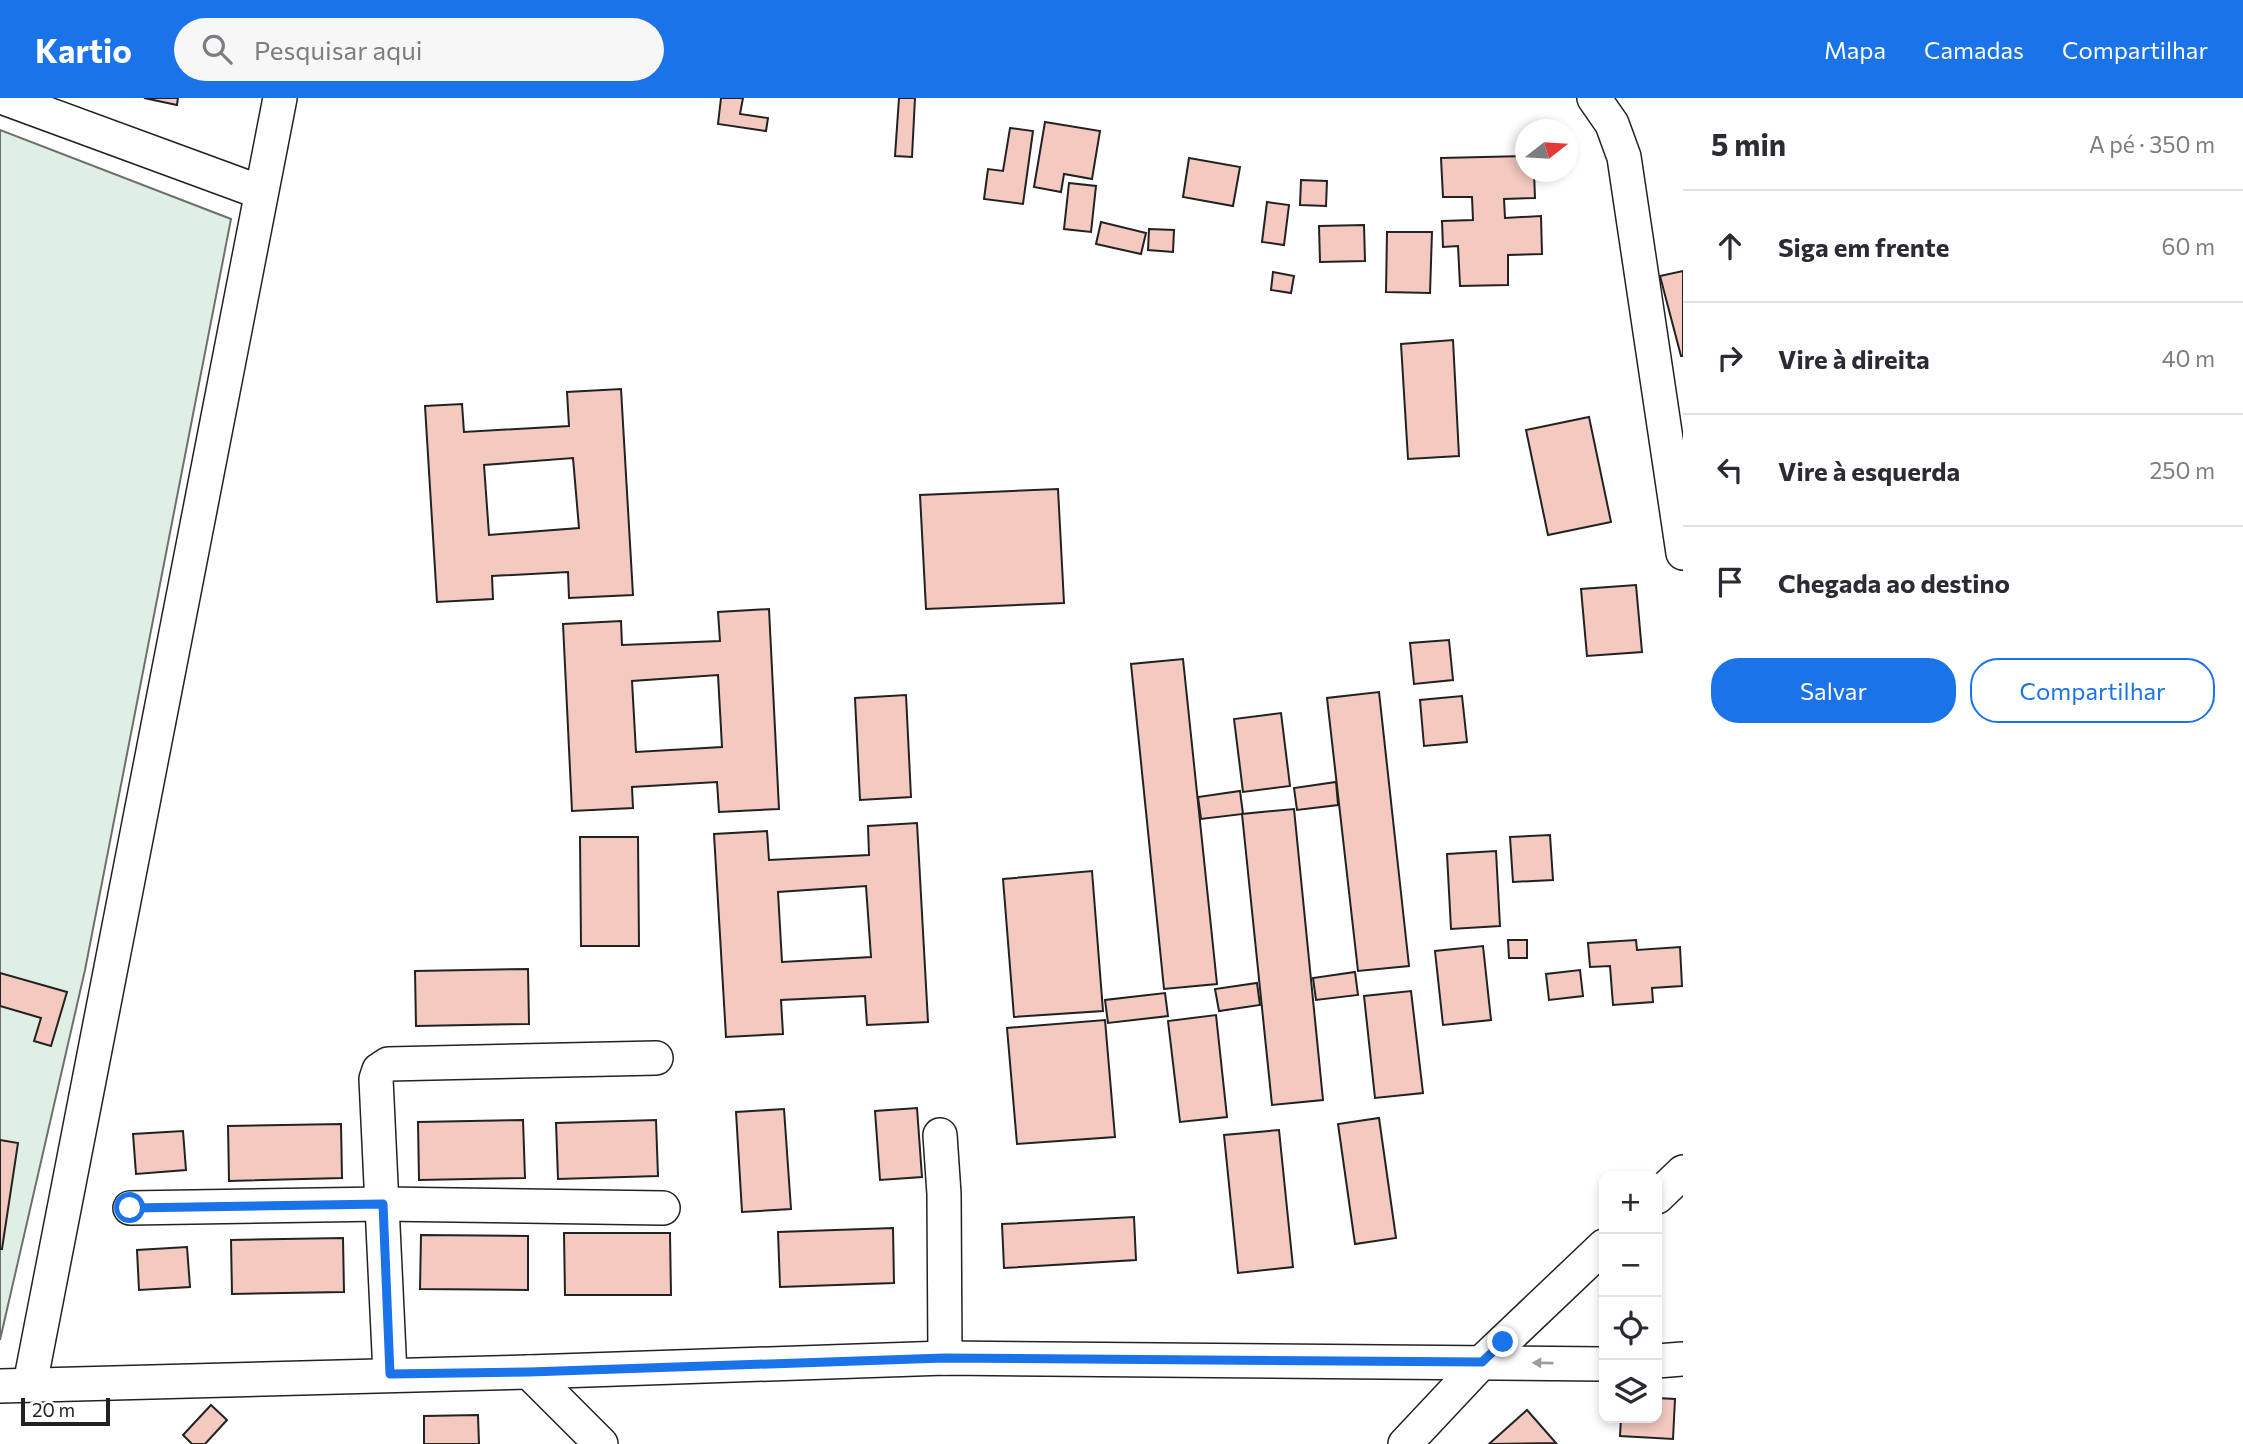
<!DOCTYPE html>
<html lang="pt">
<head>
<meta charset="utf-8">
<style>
	body { margin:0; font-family:Commissioner,sans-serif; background:#f7f7f7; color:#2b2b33 }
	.controls { position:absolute; right:21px; bottom:21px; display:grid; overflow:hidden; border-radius:14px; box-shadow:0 4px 10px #0003 }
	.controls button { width:63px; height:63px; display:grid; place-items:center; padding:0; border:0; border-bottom:2px solid #e1e1e2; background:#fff; color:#2b2b33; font:35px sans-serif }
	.compass { position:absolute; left:1515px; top:21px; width:63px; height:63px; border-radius:50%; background:#fff; box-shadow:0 4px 10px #0003; rotate:73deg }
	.scale { position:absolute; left:21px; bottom:18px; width:89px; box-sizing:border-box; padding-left:7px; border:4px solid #222; border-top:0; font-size:19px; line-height:24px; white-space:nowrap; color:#222; -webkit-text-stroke:5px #fff; paint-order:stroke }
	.stop { position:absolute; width:21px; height:21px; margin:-16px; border:5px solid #1a73e8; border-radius:50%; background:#fff }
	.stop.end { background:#1a73e8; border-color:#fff; box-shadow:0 2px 7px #0008 }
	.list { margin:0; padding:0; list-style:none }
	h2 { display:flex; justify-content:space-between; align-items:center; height:91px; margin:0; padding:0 28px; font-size:30px }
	h2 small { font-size:23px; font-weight:400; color:#7c7c81 }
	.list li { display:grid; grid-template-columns:46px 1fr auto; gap:21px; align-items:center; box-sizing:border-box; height:112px; padding:0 28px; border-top:2px solid #e1e1e2 }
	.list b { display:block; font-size:26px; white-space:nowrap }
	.list em { font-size:23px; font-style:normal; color:#7c7c81 }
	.actions { display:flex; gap:14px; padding:21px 28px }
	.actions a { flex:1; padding:16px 0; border:2px solid #1a73e8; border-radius:28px; text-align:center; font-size:24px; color:#1a73e8 }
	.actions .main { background:#1a73e8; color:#fff }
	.icon { flex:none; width:38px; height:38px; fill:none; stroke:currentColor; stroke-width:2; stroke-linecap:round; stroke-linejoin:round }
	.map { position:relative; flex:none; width:1683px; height:1346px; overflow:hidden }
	header { display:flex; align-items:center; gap:42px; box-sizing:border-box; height:98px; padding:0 35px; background:#1a73e8; color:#fff }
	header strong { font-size:33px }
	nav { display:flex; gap:38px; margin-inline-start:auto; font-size:24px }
	.search { width:490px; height:63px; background:#f7f7f7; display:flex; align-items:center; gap:18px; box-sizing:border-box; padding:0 24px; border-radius:38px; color:#7c7c81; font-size:26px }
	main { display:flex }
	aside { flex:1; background:#fff }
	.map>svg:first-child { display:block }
</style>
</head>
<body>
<header>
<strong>Kartio</strong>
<div class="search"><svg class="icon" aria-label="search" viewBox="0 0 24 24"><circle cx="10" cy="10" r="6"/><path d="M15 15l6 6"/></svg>Pesquisar aqui</div>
<nav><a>Mapa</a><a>Camadas</a><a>Compartilhar</a></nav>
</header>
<main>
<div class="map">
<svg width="1683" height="1346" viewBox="0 0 1683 1346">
	<rect width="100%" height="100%" fill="#fff"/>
	<!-- green -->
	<path fill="#e0efe3" stroke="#6f6f6f" stroke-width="2" d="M0,32L231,121L85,872L0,1242Z"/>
	<!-- building -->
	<g fill="#f3c9c0" stroke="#222" stroke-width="2" fill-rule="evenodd">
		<path d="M144,0H178L177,7Z"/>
		<path d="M721,0H743L740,16L768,20L766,33L718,26Z"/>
		<path d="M899,0H915L912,59L895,58Z"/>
		<path d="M1045,24L1100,33L1092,81L1064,76L1061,94L1034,89Z"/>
		<path d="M1010,30L1033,33L1023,106L984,101L988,71L1003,73Z"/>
		<path d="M1526,58V74H1534L1535,100L1504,101L1505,120L1541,118L1542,156L1508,157V187L1460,188L1458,148L1443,149L1442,123L1473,122L1472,99H1443L1441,60Z"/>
		<path d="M1189,60L1240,69L1233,108L1183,99Z"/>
		<path d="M1301,82L1327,83L1326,108L1300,107Z"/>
		<path d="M1069,85L1096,88L1091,134L1064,131Z"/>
		<path d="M1267,104L1289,107L1284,147L1262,144Z"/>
		<path d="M1101,124L1146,135L1141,156L1096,146Z"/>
		<path d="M1364,127L1365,163L1320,164L1319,128Z"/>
		<path d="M1149,131L1174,132L1173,154L1148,152Z"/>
		<path d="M1387,134H1432L1430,195L1386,194Z"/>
		<path d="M1683,173V258H1681L1660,178Z"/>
		<path d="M1273,174L1294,178L1291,195L1271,192Z"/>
		<path d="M1453,242L1459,358L1408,361L1401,246Z"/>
		<path d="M621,291L633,497L569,500L568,474L492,478L493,501L437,504L425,308L462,306L464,334L569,328L567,294ZM573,360L579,430L489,437L484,367Z"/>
		<path d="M1589,319L1611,424L1548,437L1526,332Z"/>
		<path d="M1058,391L1064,505L926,511L920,397Z"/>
		<path d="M1636,487L1642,554L1587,558L1581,491Z"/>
		<path d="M769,511L779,711L719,714L717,684L632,689L633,710L572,713L563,526L621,523L622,547L720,543L718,514ZM718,577L722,649L636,654L632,583Z"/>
		<path d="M1449,542L1453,582L1414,586L1410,545Z"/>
		<path d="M1183,561L1217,886L1164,891L1131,566Z"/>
		<path d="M1379,594L1409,868L1358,873L1327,600Z"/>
		<path d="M906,597L911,699L860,702L855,600Z"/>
		<path d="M1462,598L1467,644L1424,648L1420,602Z"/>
		<path d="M1281,615L1290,688L1243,694L1234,621Z"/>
		<path d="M1336,684L1338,707L1297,712L1294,690Z"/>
		<path d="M1240,693L1243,716L1201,721L1198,699Z"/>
		<path d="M1294,711L1323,1002L1272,1007L1242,716Z"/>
		<path d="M917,725L928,924L867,927L865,898L781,902L783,936L726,939L714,736L767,733L769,762L869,757L868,728ZM866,788L871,859L782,864L778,794Z"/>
		<path d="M1550,737L1553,782L1513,784L1510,739Z"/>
		<path d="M580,739H638L639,848H581Z"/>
		<path d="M1496,753L1500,828L1451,831L1447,756Z"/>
		<path d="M1092,773L1103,913L1014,919L1003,781Z"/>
		<path d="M1508,842H1527V860H1509Z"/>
		<path d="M1636,842L1637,852L1680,849L1682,888L1652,890L1653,904L1613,907L1610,868L1590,869L1588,845Z"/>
		<path d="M1483,848L1491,922L1443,927L1435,853Z"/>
		<path d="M528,871L529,926L416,928L415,873Z"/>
		<path d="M1580,872L1583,898L1549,902L1546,876Z"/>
		<path d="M1355,874L1358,897L1316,902L1313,880Z"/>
		<path d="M0,875L67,894L51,948L34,943L41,920L0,908Z"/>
		<path d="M1257,885L1260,907L1219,913L1215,891Z"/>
		<path d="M1411,893L1423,995L1375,1000L1364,898Z"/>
		<path d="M1165,895L1168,918L1108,925L1105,902Z"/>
		<path d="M1216,917L1227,1019L1180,1024L1168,923Z"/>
		<path d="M1105,922L1115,1039L1017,1046L1007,930Z"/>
		<path d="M917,1010L922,1079L880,1082L875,1013Z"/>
		<path d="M784,1011L791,1111L742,1114L736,1014Z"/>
		<path d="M1379,1020L1396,1140L1355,1146L1338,1026Z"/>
		<path d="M523,1022L525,1080L419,1082L418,1024Z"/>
		<path d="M656,1022L658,1078L558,1081L556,1025Z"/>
		<path d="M341,1026L342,1080L229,1083L228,1028Z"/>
		<path d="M1279,1032L1293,1169L1238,1175L1224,1037Z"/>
		<path d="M183,1033L186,1072L136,1076L133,1036Z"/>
		<path d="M0,1042L18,1045L2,1151H0Z"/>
		<path d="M1134,1119L1136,1162L1004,1170L1002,1126Z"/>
		<path d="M893,1130L894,1185L780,1189L778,1134Z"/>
		<path d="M564,1135H670L671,1197H565Z"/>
		<path d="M421,1137L528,1138V1192L420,1191Z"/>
		<path d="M343,1140L344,1194L232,1196L231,1142Z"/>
		<path d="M187,1149L190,1189L139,1192L137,1152Z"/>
		<path d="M1657,1300L1675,1301L1673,1341L1620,1338L1621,1320H1657Z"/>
		<path d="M211,1307L227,1322L205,1346H192L183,1337Z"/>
		<path d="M1527,1312L1556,1345L1489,1346Z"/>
		<path d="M478,1317L479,1346H424V1318Z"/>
	</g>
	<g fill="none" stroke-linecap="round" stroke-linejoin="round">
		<defs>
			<g id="minor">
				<path d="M4,0L260,94"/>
				<path d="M1594,0L1612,26L1624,59L1683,455"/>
				<path d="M940,1037L944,1096L945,1260"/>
				<path d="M1657,1099L1683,1074"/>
				<path d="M130,1110L382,1106L663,1110"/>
				<path d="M1657,1263L1683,1261"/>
				<path d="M529,1274L601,1346"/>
				<path d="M390,1276L376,981L379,972L388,966L656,960"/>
				<path d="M30,1286L280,0"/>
				<path d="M0,1288L529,1274L945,1260L1604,1266"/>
				<path d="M1405,1346L1482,1264L1604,1148"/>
			</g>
		</defs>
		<!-- minor casing -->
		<use href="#minor" stroke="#222" stroke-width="36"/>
		<!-- minor -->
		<use href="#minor" stroke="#fff" stroke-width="33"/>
	</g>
	<!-- one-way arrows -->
	<defs><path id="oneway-solid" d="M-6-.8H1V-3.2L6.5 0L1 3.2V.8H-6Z" transform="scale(1.75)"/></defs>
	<use fill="#9c9c9c" href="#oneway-solid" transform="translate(1543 1265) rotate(-179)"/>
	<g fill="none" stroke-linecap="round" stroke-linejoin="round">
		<!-- route -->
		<path stroke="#1a73e8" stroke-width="9" d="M130,1110L383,1106L390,1276L529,1274L944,1260L1482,1264L1503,1244"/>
	</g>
</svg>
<div class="controls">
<button>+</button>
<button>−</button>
<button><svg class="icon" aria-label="locate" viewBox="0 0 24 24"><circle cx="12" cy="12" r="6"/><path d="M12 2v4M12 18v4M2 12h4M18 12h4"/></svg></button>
<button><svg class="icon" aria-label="layers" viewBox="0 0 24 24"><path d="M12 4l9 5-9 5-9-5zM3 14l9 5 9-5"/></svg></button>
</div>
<svg class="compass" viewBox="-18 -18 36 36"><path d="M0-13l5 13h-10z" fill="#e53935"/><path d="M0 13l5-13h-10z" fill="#7c7c81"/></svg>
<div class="scale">20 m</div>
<div class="stop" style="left:130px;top:1110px"></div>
<div class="stop end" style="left:1503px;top:1244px"></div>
</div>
<aside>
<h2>5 min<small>A pé · 350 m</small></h2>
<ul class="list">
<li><svg class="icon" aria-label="ahead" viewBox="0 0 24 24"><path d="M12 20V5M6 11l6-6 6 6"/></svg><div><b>Siga em frente</b></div><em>60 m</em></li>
<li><svg class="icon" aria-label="right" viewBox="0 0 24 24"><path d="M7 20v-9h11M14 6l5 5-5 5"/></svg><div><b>Vire à direita</b></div><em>40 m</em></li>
<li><svg class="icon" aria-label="left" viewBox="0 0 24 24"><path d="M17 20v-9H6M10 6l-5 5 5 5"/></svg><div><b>Vire à esquerda</b></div><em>250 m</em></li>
<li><svg class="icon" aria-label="arrive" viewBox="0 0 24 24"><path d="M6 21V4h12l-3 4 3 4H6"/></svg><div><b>Chegada ao destino</b></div></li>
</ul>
<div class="actions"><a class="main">Salvar</a><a>Compartilhar</a></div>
</aside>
</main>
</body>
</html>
